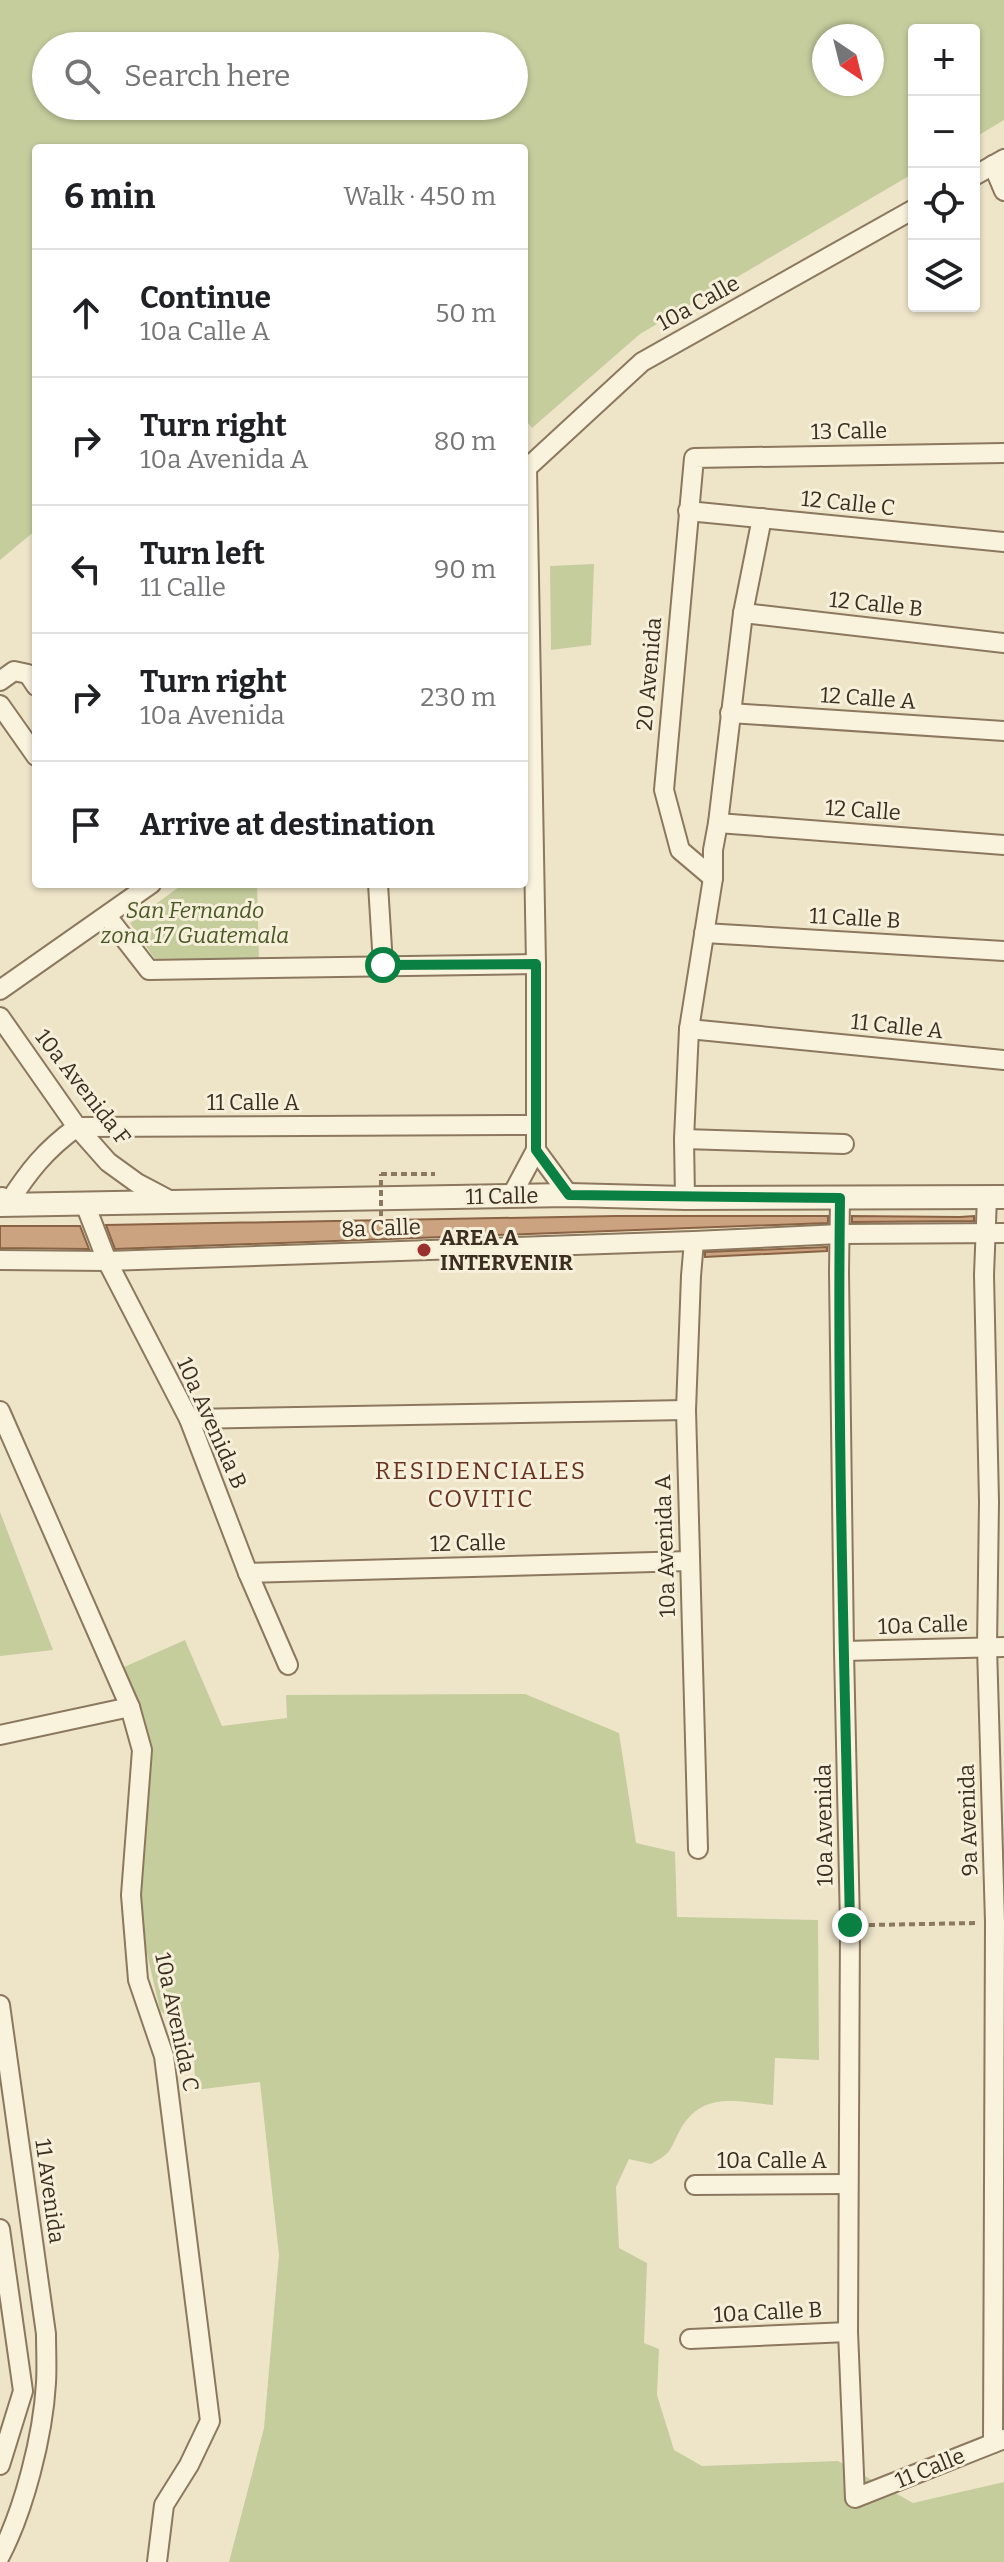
<!DOCTYPE html>
<html lang="en">
<head>
<meta charset="utf-8">
<style>
	body { margin:0; font-family:Bitter,serif; background:#f2f2f2; color:#202124 }
	.controls { position:absolute; right:24px; top:24px; display:grid; overflow:hidden; border-radius:8px; box-shadow:0 2px 6px #0004 }
	.controls button { width:72px; height:72px; display:grid; place-items:center; padding:0; border:0; border-bottom:2px solid #e0e0e0; background:#fff; color:#202124; font:40px sans-serif }
	.compass { position:absolute; left:812px; top:24px; width:72px; height:72px; border-radius:50%; background:#fff; box-shadow:0 2px 6px #0004; rotate:145deg }
	.stop { position:absolute; width:24px; height:24px; margin:-18px; border:6px solid #0b8043; border-radius:50%; background:#fff }
	.stop.end { background:#0b8043; border-color:#fff; box-shadow:0 2px 8px #0008 }
	.list { margin:0; padding:0; list-style:none }
	h2 { display:flex; justify-content:space-between; align-items:center; height:104px; margin:0; padding:0 32px; font-size:34px }
	h2 small { font-size:26px; font-weight:400; color:#757577 }
	.list li { display:grid; grid-template-columns:52px 1fr auto; gap:24px; align-items:center; box-sizing:border-box; height:128px; padding:0 32px; border-top:2px solid #e0e0e0 }
	.list b { display:block; font-size:30px; white-space:nowrap }
	.list p { margin:0; font-size:26px; white-space:nowrap; color:#757577 }
	.list em { font-size:26px; font-style:normal; color:#757577 }
	.icon { flex:none; width:44px; height:44px; fill:none; stroke:currentColor; stroke-width:2; stroke-linecap:round; stroke-linejoin:round }
	.map { position:relative; flex:none; width:1004px; height:2562px; overflow:hidden }
	.search { position:absolute; background:#fff; box-shadow:0 2px 6px #0004; left:32px; top:32px; width:496px; height:88px; display:flex; align-items:center; gap:20px; box-sizing:border-box; padding:0 28px; border-radius:44px; color:#757577; font-size:30px }
	.panel { position:absolute; background:#fff; box-shadow:0 2px 6px #0004; left:32px; top:144px; width:496px; height:744px; border-radius:8px }
	.map>svg:first-child { display:block }
</style>
</head>
<body>
<div class="map">
<svg width="1004" height="2562" viewBox="0 0 1004 2562">
	<rect width="100%" height="100%" fill="#eee5c9"/>
	<!-- green -->
	<g fill="#c5cd9d" fill-rule="evenodd">
		<path d="M0,0H1004V120L974,138V30H914V173L640,334L532,428L524,418V148H36V530L0,560ZM872,36V84H824V36ZM514,46V106H46V46Z"/>
		<path d="M594,564L591,645L551,650L550,566Z"/>
		<path d="M183,884H257L259,961L157,962L130,923Z"/>
		<path d="M0,1512L53,1650L0,1656Z"/>
		<path d="M185,1640L222,1726L287,1718L286,1695L525,1694L619,1733L636,1843L675,1852L677,1917L818,1920L819,2060L775,2058L773,2105C735,2101 700,2091 679,2132C669,2152 671,2153 651,2164L629,2159L616,2187L619,2248L647,2263L644,2343L659,2349L657,2395L674,2450L702,2466L838,2461L913,2503L1004,2482V2562H229L264,2428L279,2255L260,2082L195,2090L194,2044L160,2010L134,1897L139,1721L115,1671Z"/>
	</g>
	<!-- building -->
	<g fill="#cca380" stroke="#8a6344" stroke-width="2">
		<path d="M616,1216H828V1223L115,1249L106,1225Z"/>
		<path d="M852,1216L960,1217L974,1216V1221L852,1222Z"/>
		<path d="M0,1226H80L89,1249L0,1248Z"/>
		<path d="M827,1247V1251L705,1257V1252Z"/>
	</g>
	<g fill="none" stroke-linecap="round" stroke-linejoin="round">
		<defs>
			<g id="minor">
				<path d="M993,165L1004,191"/>
				<path d="M974,176L1004,159"/>
				<path d="M527,468L642,362L914,209"/>
				<path d="M688,511L1004,542"/>
				<path d="M743,613L1004,643"/>
				<path d="M0,681L14,671L28,674L36,686"/>
				<path d="M0,705L36,756"/>
				<path d="M730,713L1004,731"/>
				<path d="M718,823L1004,845"/>
				<path d="M713,878L680,850L664,790L694,458L1004,453"/>
				<path d="M378,884L383,965"/>
				<path d="M107,916L149,970L536,964"/>
				<path d="M704,933L1004,951"/>
				<path d="M0,990L151,884"/>
				<path d="M0,1017L77,1127L108,1162L137,1183L173,1202"/>
				<path d="M689,1029L1004,1060"/>
				<path d="M684,1139L844,1144"/>
				<path d="M536,1150L569,1195"/>
				<path d="M512,1195L536,1150V964L527,468"/>
				<path d="M2,1197L7,1205C28,1172 45,1150 77,1127L536,1125"/>
				<path d="M987,1197L984,1275L989,1502L987,1647L995,1922L993,2443"/>
				<path d="M685,1198L684,1139L689,1029L713,878V850L718,823L743,613L762,518"/>
				<path d="M840,1198L839,1272L844,1651L850,1925L848,2332L855,2498L1004,2439"/>
				<path d="M85,1204L107,1261L189,1419L248,1573L288,1665"/>
				<path d="M694,1241L691,1276L686,1410L698,1849"/>
				<path d="M0,1260L107,1261L694,1241L840,1234L1004,1233"/>
				<path d="M0,1411L130,1707L142,1750L131,1895L138,1980L164,2056L210,2421L189,2465L164,2505L157,2562"/>
				<path d="M189,1419L686,1410"/>
				<path d="M248,1573L690,1561"/>
				<path d="M844,1651L1004,1647"/>
				<path d="M0,1735L130,1707"/>
				<path d="M0,2005L46,2334C46,2350 47,2367 46,2383C43,2436 24,2510 0,2556"/>
				<path d="M695,2185L848,2184"/>
				<path d="M0,2229L23,2391L0,2465"/>
				<path d="M690,2339L848,2332"/>
			</g>
			<path id="tertiary" d="M0,1205L569,1195L685,1198L1004,1197"/>
		</defs>
		<!-- minor casing -->
		<use href="#minor" stroke="#8b785e" stroke-width="22"/>
		<!-- tertiary casing -->
		<use href="#tertiary" stroke="#8b785e" stroke-width="26"/>
		<!-- path -->
		<g stroke="#8b785e" stroke-width="4" stroke-dasharray="6 4" stroke-linecap="butt">
			<path d="M381,1174H435"/>
			<path d="M869,1925L976,1923"/>
		</g>
		<!-- minor -->
		<use href="#minor" stroke="#f9f2dd" stroke-width="18"/>
		<!-- tertiary -->
		<use href="#tertiary" stroke="#f9f2dd" stroke-width="22"/>
		<!-- path-bridge -->
		<path stroke="#8b785e" stroke-width="4" stroke-dasharray="6 4" stroke-linecap="butt" d="M381,1216V1174"/>
	</g>
	<g fill="none" stroke-linecap="round" stroke-linejoin="round">
		<!-- route -->
		<path stroke="#0b8043" stroke-width="10" d="M383,965L536,964V1150L569,1195L840,1198C837,1440 845,1683 850,1925"/>
	</g>
	<!-- markers -->
	<circle fill="#99322e" stroke="#f6efd9" stroke-width="3" cx="424" cy="1250" r="8"/>
	<g text-anchor="middle" dominant-baseline="central" stroke-width="6" stroke-linejoin="round" paint-order="stroke">
		<!-- street labels -->
		<g font-size="22" fill="#3c2f21" stroke="#f6efd9">
			<text transform="translate(698 303) rotate(-29)">10a Calle</text>
			<text transform="translate(849 431) rotate(-1)">13 Calle</text>
			<text transform="translate(848 503) rotate(6)">12 Calle C</text>
			<text transform="translate(876 604) rotate(6)">12 Calle B</text>
			<text transform="translate(649 674) rotate(-85)">20 Avenida</text>
			<text transform="translate(868 698) rotate(4)">12 Calle A</text>
			<text transform="translate(863 810) rotate(4)">12 Calle</text>
			<text transform="translate(855 918) rotate(3)">11 Calle B</text>
			<text transform="translate(897 1026) rotate(6)">11 Calle A</text>
			<text transform="translate(83 1087) rotate(52)">10a Avenida F</text>
			<text x="253" y="1102">11 Calle A</text>
			<text transform="translate(502 1196) rotate(-1)">11 Calle</text>
			<text transform="translate(381 1228) rotate(-2)">8a Calle</text>
			<text transform="translate(212 1423) rotate(66)">10a Avenida B</text>
			<text transform="translate(468 1543) rotate(-1)">12 Calle</text>
			<text transform="translate(665 1546) rotate(-92)">10a Avenida A</text>
			<text transform="translate(923 1625) rotate(-2)">10a Calle</text>
			<text transform="translate(968 1820) rotate(-92)">9a Avenida</text>
			<text transform="translate(824 1825) rotate(-91)">10a Avenida</text>
			<text transform="translate(177 2022) rotate(78)">10a Avenida C</text>
			<text x="772" y="2160">10a Calle A</text>
			<text transform="translate(50 2191) rotate(82)">11 Avenida</text>
			<text transform="translate(768 2312) rotate(-3)">10a Calle B</text>
			<text transform="translate(930 2468) rotate(-22)">11 Calle</text>
		</g>
		<!-- park labels -->
		<g font-size="22" font-style="italic" fill="#4a5828" stroke="#f6efd9">
			<text x="195" y="910">San Fernando<tspan x="195" dy="25">zona 17 Guatemala</tspan></text>
		</g>
		<!-- poi labels -->
		<g font-size="22" font-weight="bold" fill="#3c2f21" stroke="#f6efd9" text-anchor="start">
			<text x="440" y="1237">AREA A<tspan x="440" dy="25">INTERVENIR</tspan></text>
		</g>
		<!-- neighbourhood labels -->
		<g font-size="24" letter-spacing="2" fill="#683321" stroke="#f6efd9">
			<text x="481" y="1471">RESIDENCIALES<tspan x="481" dy="28">COVITIC</tspan></text>
		</g>
	</g>
</svg>
<div class="controls">
<button>+</button>
<button>−</button>
<button><svg class="icon" aria-label="locate" viewBox="0 0 24 24"><circle cx="12" cy="12" r="6"/><path d="M12 2v4M12 18v4M2 12h4M18 12h4"/></svg></button>
<button><svg class="icon" aria-label="layers" viewBox="0 0 24 24"><path d="M12 4l9 5-9 5-9-5zM3 14l9 5 9-5"/></svg></button>
</div>
<svg class="compass" viewBox="-18 -18 36 36"><path d="M0-13l5 13h-10z" fill="#e53935"/><path d="M0 13l5-13h-10z" fill="#757577"/></svg>
<div class="stop" style="left:383px;top:965px"></div>
<div class="stop end" style="left:850px;top:1925px"></div>
<div class="search"><svg class="icon" aria-label="search" viewBox="0 0 24 24"><circle cx="10" cy="10" r="6"/><path d="M15 15l6 6"/></svg>Search here</div>
<section class="panel">
<h2>6 min<small>Walk · 450 m</small></h2>
<ul class="list">
<li><svg class="icon" aria-label="ahead" viewBox="0 0 24 24"><path d="M12 20V5M6 11l6-6 6 6"/></svg><div><b>Continue</b><p>10a Calle A</p></div><em>50 m</em></li>
<li><svg class="icon" aria-label="right" viewBox="0 0 24 24"><path d="M7 20v-9h11M14 6l5 5-5 5"/></svg><div><b>Turn right</b><p>10a Avenida A</p></div><em>80 m</em></li>
<li><svg class="icon" aria-label="left" viewBox="0 0 24 24"><path d="M17 20v-9H6M10 6l-5 5 5 5"/></svg><div><b>Turn left</b><p>11 Calle</p></div><em>90 m</em></li>
<li><svg class="icon" aria-label="right" viewBox="0 0 24 24"><path d="M7 20v-9h11M14 6l5 5-5 5"/></svg><div><b>Turn right</b><p>10a Avenida</p></div><em>230 m</em></li>
<li><svg class="icon" aria-label="arrive" viewBox="0 0 24 24"><path d="M6 21V4h12l-3 4 3 4H6"/></svg><div><b>Arrive at destination</b></div></li>
</ul>
</section>
</div>
</body>
</html>
